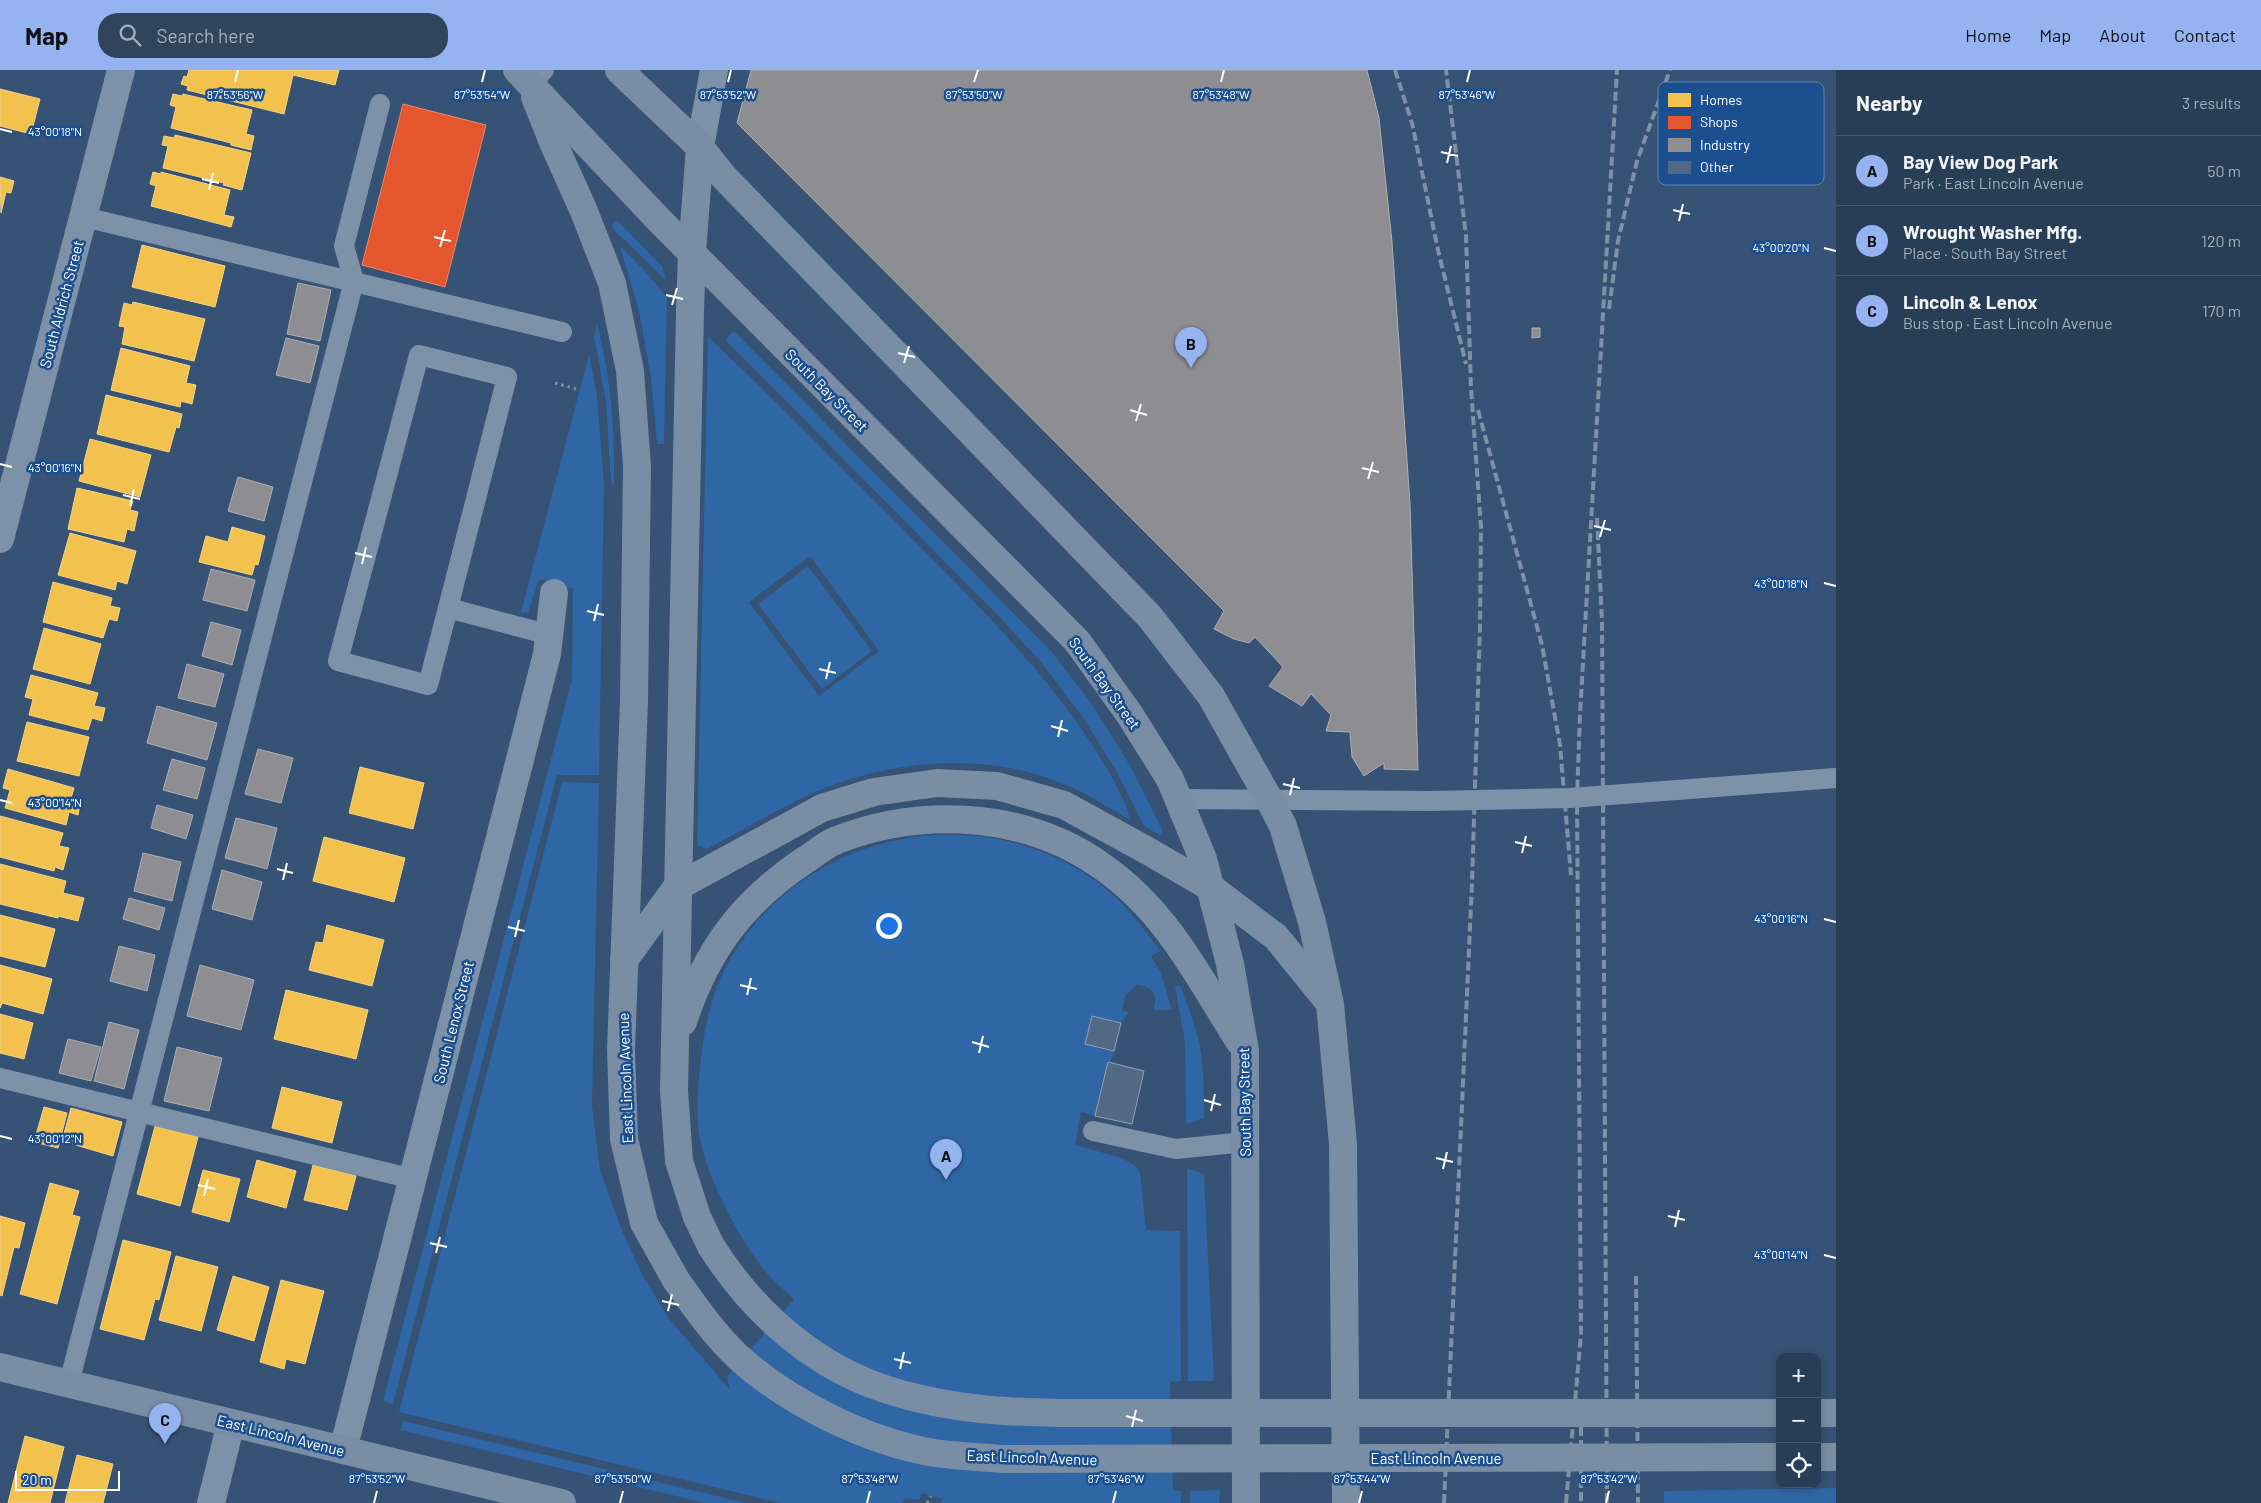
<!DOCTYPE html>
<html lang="en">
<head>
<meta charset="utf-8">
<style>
	body { margin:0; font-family:Barlow,sans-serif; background:#30455d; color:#f1f3f6 }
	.controls { position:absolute; right:15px; bottom:15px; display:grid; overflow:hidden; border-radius:10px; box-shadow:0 2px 8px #0003 }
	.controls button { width:45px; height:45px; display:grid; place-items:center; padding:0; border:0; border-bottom:1px solid #44576d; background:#283e57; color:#f1f3f6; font:25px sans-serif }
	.scale { position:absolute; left:15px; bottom:12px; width:105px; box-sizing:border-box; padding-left:5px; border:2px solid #fff; border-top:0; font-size:14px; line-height:18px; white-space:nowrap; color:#fff; -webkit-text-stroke:4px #1b4f8f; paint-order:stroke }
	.you { position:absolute; left:888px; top:855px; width:18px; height:18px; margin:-12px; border:4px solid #fff; border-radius:50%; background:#1a73e8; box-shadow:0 0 0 8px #1a73e833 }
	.badge { display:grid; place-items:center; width:32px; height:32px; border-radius:50%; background:#95b2f1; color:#111; font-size:16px; font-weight:700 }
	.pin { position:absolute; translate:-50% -41px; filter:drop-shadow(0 1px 2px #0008) }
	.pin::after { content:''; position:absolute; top:26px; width:18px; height:15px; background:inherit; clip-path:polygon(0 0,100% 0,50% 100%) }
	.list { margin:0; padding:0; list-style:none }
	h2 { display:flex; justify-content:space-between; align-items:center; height:65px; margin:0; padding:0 20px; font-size:21px }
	h2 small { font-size:16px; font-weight:400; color:#a5aeba }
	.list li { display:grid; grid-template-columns:32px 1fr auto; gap:15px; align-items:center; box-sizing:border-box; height:70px; padding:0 20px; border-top:1px solid #44576d }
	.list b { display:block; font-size:19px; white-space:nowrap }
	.list p { margin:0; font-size:16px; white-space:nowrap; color:#a5aeba }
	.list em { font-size:16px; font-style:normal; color:#a5aeba }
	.icon { flex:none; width:28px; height:28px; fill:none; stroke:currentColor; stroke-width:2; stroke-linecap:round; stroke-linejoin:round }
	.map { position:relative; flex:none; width:1836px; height:1433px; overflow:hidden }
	header { display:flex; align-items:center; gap:30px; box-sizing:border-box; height:70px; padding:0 25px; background:#95b2f1; color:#111 }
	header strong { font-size:24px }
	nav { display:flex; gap:28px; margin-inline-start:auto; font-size:18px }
	.search { width:350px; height:45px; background:#30455d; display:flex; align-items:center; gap:12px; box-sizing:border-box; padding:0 18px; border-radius:20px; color:#a5aeba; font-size:19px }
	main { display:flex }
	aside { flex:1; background:#283e57 }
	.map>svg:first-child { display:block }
</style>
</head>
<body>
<header>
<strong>Map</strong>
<div class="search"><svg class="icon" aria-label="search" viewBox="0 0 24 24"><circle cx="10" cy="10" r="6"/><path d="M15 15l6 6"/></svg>Search here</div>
<nav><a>Home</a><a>Map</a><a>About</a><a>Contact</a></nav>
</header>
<main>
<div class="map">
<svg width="1836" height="1433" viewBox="0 0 1836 1433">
	<rect width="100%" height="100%" fill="#365274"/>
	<!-- green -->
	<g fill="#2f66a5" fill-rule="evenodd">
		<path d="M617,150L662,196L666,210L614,160L612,154Z"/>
		<path d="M620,176L645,201L667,228L664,374H657L651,307L639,241Z"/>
		<path d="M597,254C611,307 615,360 614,415L611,414L606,332L594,266Z"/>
		<path d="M734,261L1051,581L1092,634L1131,697L1160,755L1163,762L1161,766L1144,756L1115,699L1084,649L1040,591L991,538L725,270Z"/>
		<path d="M708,267C772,326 832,389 894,450C965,523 1040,593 1095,679C1109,702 1124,725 1130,750C1113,740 1095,729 1077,720C996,681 900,687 818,721C780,737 744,760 707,779L697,775ZM810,486L879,581L819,626L749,532Z"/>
		<path d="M589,285L597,325L604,415L599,705H557L393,1334L383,1331L572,609L573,519L539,509L528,543L521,542Z"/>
		<path d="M808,496L872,581L822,619L758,534Z"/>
		<path d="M562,712L599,713L592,1036L600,1100L622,1161L644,1208L670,1250L730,1320L727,1307L794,1229C784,1220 774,1211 765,1201C739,1169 713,1118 702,1078C694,1050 698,1018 701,989C704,960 710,929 723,903C764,820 847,769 938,765C998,762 1058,780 1105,818C1127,836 1144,859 1161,881L1151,886L1161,903L1172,940H1153C1159,925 1152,916 1137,915L1126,925L1122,940L1129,942L1121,953L1092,946L1085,974L1114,981L1095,1046L1081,1042L1075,1075L1122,1088L1136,1096L1140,1102L1146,1160L1180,1161L1181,1311L1170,1312L1173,1421H1181V1433H940L943,1429L922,1423L919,1430L906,1428L902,1433H781L399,1342Z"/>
		<path d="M1180,915C1188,936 1197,959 1201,982C1204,1003 1204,1026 1204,1048L1186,1054L1185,972L1175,916Z"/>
		<path d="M1187,1098L1204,1104L1214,1311H1188Z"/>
		<path d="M403,1351L746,1433H705L401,1360Z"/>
		<path d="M1836,1418V1433H1664V1421Z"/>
		<path d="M1220,1420L1219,1433H1190V1421Z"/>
	</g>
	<!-- homes -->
	<g fill="#f2c14e" stroke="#f6d483">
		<path d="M189,0H339L335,15L293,5L284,44L187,20L188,16L181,14L184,6L187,7Z"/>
		<path d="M0,19L40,29L31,64L0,56Z"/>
		<path d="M173,24L182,26L183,24L252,40L246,64L254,66L251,80L231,75V73L171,58L176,37L170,35Z"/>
		<path d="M175,65L251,83L242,120L223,115L224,113L163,98L168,76L162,75L164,66L174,68Z"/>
		<path d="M153,102L161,104V102L230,120L224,145L234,147L231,157L151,136L156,116L150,114Z"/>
		<path d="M0,107L14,111L11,123L6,122L1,143Z"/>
		<path d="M142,175L225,196L215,237L132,217Z"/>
		<path d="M133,232L205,249L194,291L122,274L125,257L119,256L124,233L132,235Z"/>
		<path d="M121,278L190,296L186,313L196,315L192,334L181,331L180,337L111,320Z"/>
		<path d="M106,325L182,344L179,358L176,357L169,382L97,364Z"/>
		<path d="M90,369L151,385L140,427L79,411Z"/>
		<path d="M77,418L133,431L130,440L138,442L134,461L127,459L124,472L68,459Z"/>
		<path d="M232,457L265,466L258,495L255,494L252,505L199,492L206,466L228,472Z"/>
		<path d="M70,463L136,481L127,514L117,511L115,520L58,505Z"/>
		<path d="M53,512L112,528L110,536L120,538L117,551L109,549L103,568L43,552Z"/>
		<path d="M44,558L101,574L90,614L33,599Z"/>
		<path d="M31,605L98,623L94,636L105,638L102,651L92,648L88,660L29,645L33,629L25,627Z"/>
		<path d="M27,652L89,667L79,706L17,691Z"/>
		<path d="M360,697L424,713L413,759L349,743Z"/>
		<path d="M8,699L74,718L71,728L81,730L78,745L69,742L66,755L5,738L10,720L3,718Z"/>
		<path d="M0,746L63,763L59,776L69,778L63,800L55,797L54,801L0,787Z"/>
		<path d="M324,767L405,788L394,832L313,811Z"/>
		<path d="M0,794L66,811L63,823L84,828L78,851L58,846V848L0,834Z"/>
		<path d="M0,845L55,859L45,897L0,886Z"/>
		<path d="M327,855L384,870L372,916L309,900L316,872L323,873Z"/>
		<path d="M0,895L52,909L43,944L2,933L0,938Z"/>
		<path d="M286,920L368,940L356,989L274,969Z"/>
		<path d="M0,944L33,953L24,989L0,983Z"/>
		<path d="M282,1017L342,1032L332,1073L272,1058Z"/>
		<path d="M44,1037L67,1043L58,1078L34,1072Z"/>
		<path d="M71,1038L122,1052L113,1086L62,1071Z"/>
		<path d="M155,1056L198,1067L180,1136L137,1124Z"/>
		<path d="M257,1090L296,1101L286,1138L247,1127Z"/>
		<path d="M313,1095L356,1106L347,1140L304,1130Z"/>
		<path d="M203,1100L240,1109L229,1152L192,1142Z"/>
		<path d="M50,1113L79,1121L72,1145L80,1147L57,1234L20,1224Z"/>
		<path d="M0,1146L25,1153L19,1178L14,1177L2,1226L0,1225Z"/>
		<path d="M123,1170L171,1182L159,1230L155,1229L144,1270L100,1259Z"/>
		<path d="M176,1186L218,1197L201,1261L159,1250Z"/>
		<path d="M233,1206L269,1217L254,1271L217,1260Z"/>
		<path d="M281,1210L324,1221L305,1294L286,1289L284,1299L260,1292Z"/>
		<path d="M25,1366L64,1377L50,1433H8Z"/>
		<path d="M77,1385L113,1394L103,1433H65Z"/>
	</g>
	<!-- shops -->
	<path fill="#e4572e" stroke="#ec896d" d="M403,34L486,55L445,217L362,195Z"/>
	<!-- industry -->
	<g fill="#8d8d92" stroke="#afafb3">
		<path d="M751,0H1367L1379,48L1392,172L1410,434L1418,700L1384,699V693L1364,706L1352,687L1350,662L1326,661L1331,645L1311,624L1302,636L1269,616L1283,597L1255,567L1249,573L1234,569L1214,559L1224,541L737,53Z"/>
		<path d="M298,213L331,220L320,271L287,264Z"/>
		<path d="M1532,258H1540V267L1532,268Z"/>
		<path d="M286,268L319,276L310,313L276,305Z"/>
		<path d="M238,407L273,417L264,451L228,441Z"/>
		<path d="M211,499L255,510L247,541L203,530Z"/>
		<path d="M211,552L241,560L232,595L202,586Z"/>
		<path d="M187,594L224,604L215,637L178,628Z"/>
		<path d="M157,636L217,653L207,690L147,673Z"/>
		<path d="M258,679L293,688L281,733L245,724Z"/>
		<path d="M172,689L205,698L197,729L163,720Z"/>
		<path d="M157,735L193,745L186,769L151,758Z"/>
		<path d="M236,748L277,758L267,799L225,788Z"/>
		<path d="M143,783L181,792L172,831L134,821Z"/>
		<path d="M222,800L262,812L252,850L212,839Z"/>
		<path d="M129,828L165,838L159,860L123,849Z"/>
		<path d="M119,876L155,885L147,921L110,911Z"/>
		<path d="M200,895L254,910L241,960L187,946Z"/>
		<path d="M109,952L139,960L124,1019L94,1011Z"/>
		<path d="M68,969L101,977L91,1011L59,1003Z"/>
		<path d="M177,977L222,988L209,1041L164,1031Z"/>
	</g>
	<!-- building -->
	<g fill="#526984" stroke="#92a2b6">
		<path d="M1092,946L1121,953L1114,981L1085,974Z"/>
		<path d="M1108,992L1144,1001L1132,1054L1095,1046Z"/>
	</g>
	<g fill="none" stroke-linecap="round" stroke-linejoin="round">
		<!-- path -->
		<g stroke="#7d92a8" stroke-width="3" stroke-dasharray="2.5 4" stroke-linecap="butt">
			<path d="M555,313L576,319"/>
			<path d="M927,1433L931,1426"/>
		</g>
		<!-- lane -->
		<g stroke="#7d92a8" stroke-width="20">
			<path d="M530,14L544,0"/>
			<path d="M84,147L562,262"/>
			<path d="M448,538L428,615L338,591L419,285L507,307L448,538L550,565"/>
			<path d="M1178,729L1429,731L1570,728L1836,708"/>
			<path d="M0,1008L413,1109"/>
			<path d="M1093,1061L1176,1079L1245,1072"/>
			<path d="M69,1313L354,211L344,176L380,34"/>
		</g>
		<!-- street -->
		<g stroke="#7d92a8" stroke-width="28">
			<path d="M700,77L714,0"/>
			<path d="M0,469L121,0"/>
			<path d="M343,1380L547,584L554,523"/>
			<path d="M211,1433L231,1353"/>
		</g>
		<!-- secondary -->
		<g stroke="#798da4" stroke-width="28">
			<path d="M517,0L659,150L1077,571L1130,645L1170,709L1203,789L1230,894L1245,981L1246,1433"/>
			<path d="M619,0L700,77L723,106L1150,547L1211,626L1270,731L1283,756L1312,852L1330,934L1343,1074L1346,1433"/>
			<path d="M535,27L555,77L583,139L612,213L630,301L637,397L634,631L621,980L624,1069L644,1153L676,1210"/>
			<path d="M700,77L692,183L690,241L674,1021L679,1091L697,1147L711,1176"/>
			<path d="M624,890L677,817L822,738L874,722L937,713L997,716L1064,735L1148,781L1210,817L1276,867L1327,930"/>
			<path d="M683,952C706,881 742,832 805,790C815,784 826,774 837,770C883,752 931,746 981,751C1024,756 1067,771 1103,797C1167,842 1198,906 1239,971"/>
			<path d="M0,1297L562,1433"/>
			<path d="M1817,1343H1836"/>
			<path d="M1817,1387H1836"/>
		</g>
		<!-- rail -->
		<g stroke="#7e92a7" stroke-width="4" stroke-dasharray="9 4" stroke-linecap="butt">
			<path d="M1395,0L1412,53L1438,180L1466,294"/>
			<path d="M1609,239L1618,171L1637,91L1670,0"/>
			<path d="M1478,340L1542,575L1560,675L1571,805"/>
			<path d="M1597,448L1602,551L1607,1433"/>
			<path d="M1636,1206L1638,1433"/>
			<path d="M1581,1331V1433"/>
			<path d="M1444,1433L1472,813L1480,556L1481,457L1471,318L1466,166L1446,0"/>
			<path d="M1566,1433L1581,1264L1577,727L1580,645L1617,0"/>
		</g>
		<!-- secondary-bridge -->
		<g stroke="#798da4" stroke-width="28">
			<path d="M711,1176C746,1232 798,1282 859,1309C894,1325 943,1335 981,1339C1006,1342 1032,1342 1057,1343H1780"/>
			<path d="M676,1210C695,1237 714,1264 738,1287C789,1333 866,1371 934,1383C956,1386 979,1387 1002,1389L1780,1387"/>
		</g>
	</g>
	<!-- ticks -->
	<path fill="none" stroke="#fff" stroke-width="2" d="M235,12L238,0M482,12L485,0M728,12L731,0M974,12L978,0M1221,12L1224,0M1467,12L1470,0M0,59L12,62M1441,82L1458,86M1447,93L1451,76M202,109L219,113M209,120L213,103M1673,140L1690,144M1679,151L1683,134M434,167L451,171M440,177L445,160M1824,178L1836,181M666,225L683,229M672,235L677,218M898,283L915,287M904,293L909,276M1130,340L1147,345M1136,351L1141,334M0,394L12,397M1362,398L1379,402M1368,409L1373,392M123,425L140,429M130,436L134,419M1594,456L1611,460M1600,467L1605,450M355,483L372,487M362,494L366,477M1824,513L1836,516M587,541L604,545M594,551L598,534M819,599L836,603M826,609L830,592M1051,656L1068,661M1058,667L1062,650M1283,714L1300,718M1290,725L1294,708M0,730L12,733M1515,772L1532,776M1522,783L1526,766M277,799L293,803M283,810L287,793M1824,849L1836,852M508,857L525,861M515,867L519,850M740,915L757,919M747,925L751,908M972,972L989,977M979,983L983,966M1204,1030L1221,1035M1211,1041L1215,1024M0,1066L12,1069M1436,1088L1453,1092M1443,1099L1447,1082M198,1115L215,1119M204,1126L208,1109M1668,1146L1685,1150M1675,1157L1679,1140M430,1173L447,1177M436,1183L440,1167M1824,1185L1836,1188M662,1231L679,1235M668,1241L672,1224M894,1289L911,1293M900,1299L904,1282M1126,1346L1143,1351M1132,1357L1136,1340M374,1433L377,1421M620,1433L623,1421M867,1433L870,1421M1113,1433L1116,1421M1359,1433L1362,1421M1606,1433L1609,1421"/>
	<g text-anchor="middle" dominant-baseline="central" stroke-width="5" stroke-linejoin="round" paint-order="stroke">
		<!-- street labels -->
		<g font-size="15" fill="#fff" stroke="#1b4f8f">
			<text transform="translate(61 234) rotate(-75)">South Aldrich Street</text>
			<text transform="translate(827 320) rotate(45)">South Bay Street</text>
			<text transform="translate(1105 613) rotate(54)">South Bay Street</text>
			<text transform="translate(453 952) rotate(-76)">South Lenox Street</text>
			<text transform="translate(625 1008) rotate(-92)">East Lincoln Avenue</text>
			<text transform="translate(1244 1032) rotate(-91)">South Bay Street</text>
			<text transform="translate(281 1365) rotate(14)">East Lincoln Avenue</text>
			<text transform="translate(1032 1387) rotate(2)">East Lincoln Avenue</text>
			<text x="1436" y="1388">East Lincoln Avenue</text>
		</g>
	</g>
	<!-- legend -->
	<rect x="1658" y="12" width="166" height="103" rx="8" fill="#1b4f8f" stroke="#5f84b1" stroke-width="1"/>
	<rect x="1668" y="23" width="23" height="14" fill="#f2c14e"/>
	<rect x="1668" y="46" width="23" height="13" fill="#e4572e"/>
	<rect x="1668" y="68" width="23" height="14" fill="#8d8d92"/>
	<rect x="1668" y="91" width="23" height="13" fill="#526984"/>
	<g font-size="14" fill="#fff">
		<text x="1700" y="35">Homes</text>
		<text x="1700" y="57">Shops</text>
		<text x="1700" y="80">Industry</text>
		<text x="1700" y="102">Other</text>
	</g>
	<g font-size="12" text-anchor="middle" fill="#fff" stroke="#1b4f8f" stroke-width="5" stroke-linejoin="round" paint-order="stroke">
		<text x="235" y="29">87°53'56"W</text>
		<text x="482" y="29">87°53'54"W</text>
		<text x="728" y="29">87°53'52"W</text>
		<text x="974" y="29">87°53'50"W</text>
		<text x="1221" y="29">87°53'48"W</text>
		<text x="1467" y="29">87°53'46"W</text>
		<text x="55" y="66">43°00'18"N</text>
		<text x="1781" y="182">43°00'20"N</text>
		<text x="55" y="402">43°00'16"N</text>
		<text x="1781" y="518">43°00'18"N</text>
		<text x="55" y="737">43°00'14"N</text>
		<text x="1781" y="853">43°00'16"N</text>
		<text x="55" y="1073">43°00'12"N</text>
		<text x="1781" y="1189">43°00'14"N</text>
		<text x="377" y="1413">87°53'52"W</text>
		<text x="623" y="1413">87°53'50"W</text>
		<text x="870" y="1413">87°53'48"W</text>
		<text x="1116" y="1413">87°53'46"W</text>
		<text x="1362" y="1413">87°53'44"W</text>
		<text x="1609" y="1413">87°53'42"W</text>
	</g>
</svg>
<div class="controls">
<button>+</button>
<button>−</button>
<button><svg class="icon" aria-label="locate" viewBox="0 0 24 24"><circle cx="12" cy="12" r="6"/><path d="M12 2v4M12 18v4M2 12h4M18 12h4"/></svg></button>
</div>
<div class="scale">20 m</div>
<div class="you"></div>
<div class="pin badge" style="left:946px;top:1110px">A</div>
<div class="pin badge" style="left:1191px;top:298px">B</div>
<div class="pin badge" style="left:165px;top:1374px">C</div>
</div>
<aside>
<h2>Nearby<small>3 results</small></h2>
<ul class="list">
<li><span class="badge">A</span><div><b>Bay View Dog Park</b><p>Park · East Lincoln Avenue</p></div><em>50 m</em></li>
<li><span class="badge">B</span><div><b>Wrought Washer Mfg.</b><p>Place · South Bay Street</p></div><em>120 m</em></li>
<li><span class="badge">C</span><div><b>Lincoln &amp; Lenox</b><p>Bus stop · East Lincoln Avenue</p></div><em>170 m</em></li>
</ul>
</aside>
</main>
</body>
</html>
